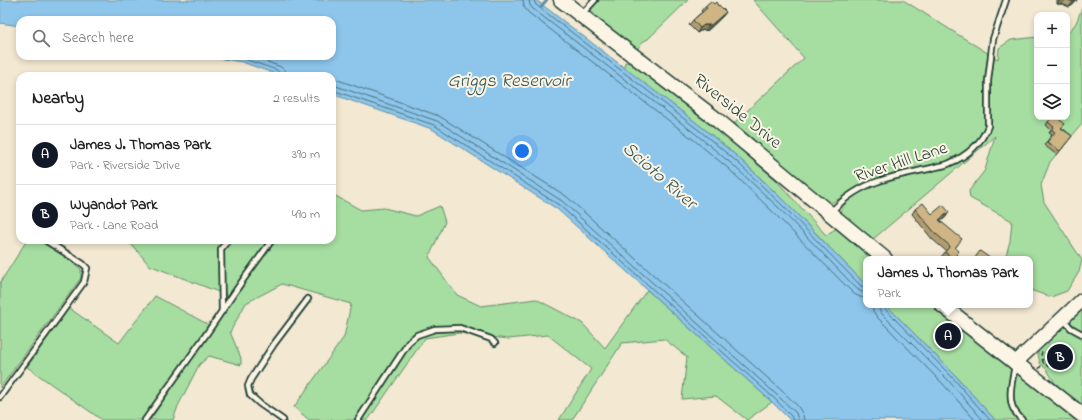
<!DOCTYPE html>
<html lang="en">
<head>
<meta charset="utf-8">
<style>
	body { margin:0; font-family:"Indie Flower",sans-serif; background:#f2f2f2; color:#222 }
	.controls { position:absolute; right:12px; top:12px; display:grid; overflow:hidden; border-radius:8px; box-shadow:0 2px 6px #0003 }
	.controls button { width:36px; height:36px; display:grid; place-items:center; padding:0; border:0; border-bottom:1px solid #e0e0e0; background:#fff; color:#222; font:20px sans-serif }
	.you { position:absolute; left:522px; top:151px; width:14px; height:14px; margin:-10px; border:3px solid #fff; border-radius:50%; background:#1a73e8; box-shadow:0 0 0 6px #1a73e833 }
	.badge { display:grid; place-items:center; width:26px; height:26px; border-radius:50%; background:#111827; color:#fff; font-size:13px; font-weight:700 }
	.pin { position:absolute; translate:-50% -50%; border:2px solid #fff; box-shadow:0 1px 4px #0006 }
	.popup { position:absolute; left:863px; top:256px; width:170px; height:52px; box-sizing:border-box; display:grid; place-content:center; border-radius:8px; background:#fff; filter:drop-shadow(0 1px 3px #0005); font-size:13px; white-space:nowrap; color:#767676 }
	.popup b { font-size:15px; color:#222 }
	.popup::after { content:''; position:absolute; left:50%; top:100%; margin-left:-8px; border:8px solid transparent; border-top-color:#fff }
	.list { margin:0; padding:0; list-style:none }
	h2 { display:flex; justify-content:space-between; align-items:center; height:52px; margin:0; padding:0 16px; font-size:17px }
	h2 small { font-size:13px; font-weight:400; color:#767676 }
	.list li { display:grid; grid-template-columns:26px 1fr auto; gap:12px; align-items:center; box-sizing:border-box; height:60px; padding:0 16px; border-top:1px solid #e0e0e0 }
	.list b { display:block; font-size:15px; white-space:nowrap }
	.list p { margin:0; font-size:13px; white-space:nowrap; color:#767676 }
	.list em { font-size:13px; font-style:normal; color:#767676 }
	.icon { flex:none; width:22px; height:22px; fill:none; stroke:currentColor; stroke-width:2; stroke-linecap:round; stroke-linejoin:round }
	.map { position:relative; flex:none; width:1082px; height:420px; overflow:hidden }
	.search { position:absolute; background:#fff; box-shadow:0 2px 6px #0003; left:16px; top:16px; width:320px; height:44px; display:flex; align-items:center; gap:10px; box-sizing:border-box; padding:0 14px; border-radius:12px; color:#767676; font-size:15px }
	.panel { position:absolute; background:#fff; box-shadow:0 2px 6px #0003; left:16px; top:72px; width:320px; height:172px; border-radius:12px }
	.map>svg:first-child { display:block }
</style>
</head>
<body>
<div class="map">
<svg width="1082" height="420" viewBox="0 0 1082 420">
	<rect width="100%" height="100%" fill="#f3e8d2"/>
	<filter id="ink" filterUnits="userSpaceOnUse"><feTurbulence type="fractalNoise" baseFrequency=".025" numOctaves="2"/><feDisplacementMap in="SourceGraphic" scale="8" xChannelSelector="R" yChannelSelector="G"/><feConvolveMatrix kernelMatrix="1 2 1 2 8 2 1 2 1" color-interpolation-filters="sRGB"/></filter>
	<g filter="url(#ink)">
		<!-- green -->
		<g fill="#a6dda0" stroke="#628d6a">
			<path d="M597,0H688L648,39L642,42L637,50L595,16C589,8 591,7 597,0Z"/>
			<path d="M753,0H903L989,54C985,70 985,86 985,102C985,111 987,122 984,130C967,170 905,168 869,182C855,187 843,198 829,204L734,123L804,58Z"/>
			<path d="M1082,8V124L1050,162L1041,185L1044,202L1082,260L1079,272L1067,291L1051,297L1030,290V259H1005L1010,241L1012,221L970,198L969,191L985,170L995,136L872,240L842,215L840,212C857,176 916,179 947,167C957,163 964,156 972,149C981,142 987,136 990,125L989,82L993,57L998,59L999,48L1011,40L1037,37V117H1067V32H1069L1076,23Z"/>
			<path d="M625,62L631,63L722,134L775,179L826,235L843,224L887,259H866V285C824,242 783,198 739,158C703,126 663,98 624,68Z"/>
			<path d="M332,194L361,210L384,208L416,216L440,206L445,222L429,257L457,295L481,306L536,299L582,323L605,348L647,290L772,402L747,420L716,396L682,399L687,357L664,339L622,343L572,420H559L591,369L548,335L508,339L459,333L425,338L368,420H309L294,407L344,337L351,304L282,284L246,303L230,332L241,358V365L209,356L199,365L178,406L173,420H150L234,298L149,265L139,253L127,240H332Z"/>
			<path d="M27,240H43L81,269V278L0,388V283Z"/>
			<path d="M155,296L209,325L142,420H102L27,367L69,308L119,343Z"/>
			<path d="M886,305H942L1082,420H995L954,374Z"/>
			<path d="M1081,310L1082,311V406L1055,383L1047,370L1040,363L1038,354L1039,348Z"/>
		</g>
		<!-- water -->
		<path fill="#8dc5eb" stroke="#618fa2" d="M0,0H536L703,128L739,158L786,203L866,285V305H886L954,374L995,420H790L772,402L557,209L432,129L332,94V76H281L242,62L204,56H332V20H20V26L0,23Z"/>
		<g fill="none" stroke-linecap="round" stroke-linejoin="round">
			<!-- shore -->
			<g stroke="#4b737d" stroke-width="1">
				<path d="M523,0L524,7L529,13L694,140L729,169L775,214L854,294L860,297L866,298"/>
				<path d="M529,0L530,5L533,9L697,135L733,165L780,209L858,290L862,292H866"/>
				<path d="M534,0L535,3L536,5L700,131L736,161L783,206L861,286L866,287"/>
				<path d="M228,56L244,59L277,70L280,73V76"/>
				<path d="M252,56L281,67L285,71V76"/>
				<path d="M332,79L338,80L439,116L566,196L782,391C791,400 803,408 804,420"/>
				<path d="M332,85L336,86L437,121L562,201L778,396L796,413L798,420"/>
				<path d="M332,90L434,125L559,205L775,399L791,416L793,420"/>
				<path d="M873,305V311L877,317L943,384L975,420"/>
				<path d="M879,305V309L881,313L948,380L983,420"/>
				<path d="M884,305L885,309L952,377L990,420"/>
			</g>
			<!-- stream -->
			<path stroke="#618fa2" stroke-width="2.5" d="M541,7L547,0"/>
			<defs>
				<g id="lane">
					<path d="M582,14L595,0"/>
					<path d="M831,212C845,197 860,187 879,181C896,175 915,172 932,168C938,166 945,166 950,163C967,156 982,143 988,126V81L993,39L1006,0"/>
					<path d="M222,311L221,249L228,240"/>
					<path d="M1063,319L1071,328L1082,334"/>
					<path d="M1015,365C1013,378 1007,397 1014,410C1016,413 1019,417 1022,420"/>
					<path d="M0,397L84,282L87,268L83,264L45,240"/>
					<path d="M145,420L205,336L243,280L272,240"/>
					<path d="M283,420L260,404L250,395L248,386L251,379L274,344L308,299"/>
					<path d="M358,420L409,342L417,335L435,329L460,328L491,339L495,343"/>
				</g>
				<path id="secondary" d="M1015,363L1082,300"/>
				<g id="primary">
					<path d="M561,0L716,119L885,259"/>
					<path d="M942,305L1082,415"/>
				</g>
			</defs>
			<!-- lane casing -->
			<use href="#lane" stroke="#1f3d34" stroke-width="8"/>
			<!-- secondary casing -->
			<use href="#secondary" stroke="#1f3d34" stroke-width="16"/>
			<!-- primary casing -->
			<use href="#primary" stroke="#1f3d34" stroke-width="17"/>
			<!-- path -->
			<g stroke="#1f3d34" stroke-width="1.5" stroke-dasharray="4 3" stroke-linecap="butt">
				<path d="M1042,352L1041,355L1043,362L1049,367"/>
				<path d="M1039,369L1042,364L1044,363"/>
			</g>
			<!-- lane -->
			<use href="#lane" stroke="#fcf5e5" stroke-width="4.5"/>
			<!-- secondary -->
			<use href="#secondary" stroke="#fcf5e5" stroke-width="13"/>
			<!-- primary -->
			<use href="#primary" stroke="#fcf5e5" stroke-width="14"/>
		</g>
		<!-- wall -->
		<g fill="#b29b72" stroke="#1f3d34">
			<path d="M1057,0H1077L1073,5L1069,7L1062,4H1057Z"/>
			<path d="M714,4L726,12L722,17L707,31L706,30L700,31L697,33L689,25L693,20L702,12L701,11L705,6Z"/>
			<path d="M1048,122L1062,128L1072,136L1057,155L1044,145L1052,135L1049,133L1051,130L1046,125Z"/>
			<path d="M915,209L932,214L949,212L945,218L941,221L958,244L955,248L954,259H943L941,257L946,251L932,239L912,214Z"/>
		</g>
		<!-- shaded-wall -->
		<g fill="#917e5c" stroke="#1f3d34">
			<path d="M1060,0H1065L1062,4H1057Z"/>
			<path d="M1077,0L1073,5L1069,7L1073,2Z"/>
			<path d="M726,12L722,17L707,31L711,25Z"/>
			<path d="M704,25H709L706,30L700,31L697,33L700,28Z"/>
			<path d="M949,212L945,218L936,225L939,220Z"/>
		</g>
		<!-- building -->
		<g fill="#cfb484" stroke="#1f3d34">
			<path d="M1068,0H1077L1073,2Z"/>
			<path d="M711,1L714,4L716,2L718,6L719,5L726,12L711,25H704L700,28L693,20L707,8L705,6Z"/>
			<path d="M1052,117H1056L1065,124L1061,128L1072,136L1060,151L1047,142L1055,132L1052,130L1054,127L1048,122Z"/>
			<path d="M923,203L932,214L943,205L949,212L939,220L962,239L955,248L959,251L953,259L945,252L950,246L936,234L915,209Z"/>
			<path d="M980,251L991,259H974Z"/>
		</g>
	</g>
	<g text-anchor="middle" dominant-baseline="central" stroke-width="4" stroke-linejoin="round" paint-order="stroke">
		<!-- street labels -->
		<g font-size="18" fill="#1f3d34" stroke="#fcf5e5">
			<text transform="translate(737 112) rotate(39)">Riverside Drive</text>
			<text transform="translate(901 163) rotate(-18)">River Hill Lane</text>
		</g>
		<!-- water labels -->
		<g font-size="19" font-style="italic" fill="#355859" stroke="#fcf5e5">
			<text x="509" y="81">Griggs Reservoir</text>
			<text transform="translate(659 176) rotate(41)">Scioto River</text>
		</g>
	</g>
</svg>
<div class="controls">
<button>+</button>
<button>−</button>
<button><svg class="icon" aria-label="layers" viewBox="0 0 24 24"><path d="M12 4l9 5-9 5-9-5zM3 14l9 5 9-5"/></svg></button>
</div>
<div class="you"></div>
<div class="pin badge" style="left:948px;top:336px">A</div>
<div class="popup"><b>James J. Thomas Park</b>Park</div>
<div class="pin badge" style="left:1060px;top:357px">B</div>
<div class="search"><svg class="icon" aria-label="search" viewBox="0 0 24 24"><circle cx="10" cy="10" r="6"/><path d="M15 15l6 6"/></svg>Search here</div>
<section class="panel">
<h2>Nearby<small>2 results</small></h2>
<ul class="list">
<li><span class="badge">A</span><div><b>James J. Thomas Park</b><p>Park · Riverside Drive</p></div><em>390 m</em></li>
<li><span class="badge">B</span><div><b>Wyandot Park</b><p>Park · Lane Road</p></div><em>490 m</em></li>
</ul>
</section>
</div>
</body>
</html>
